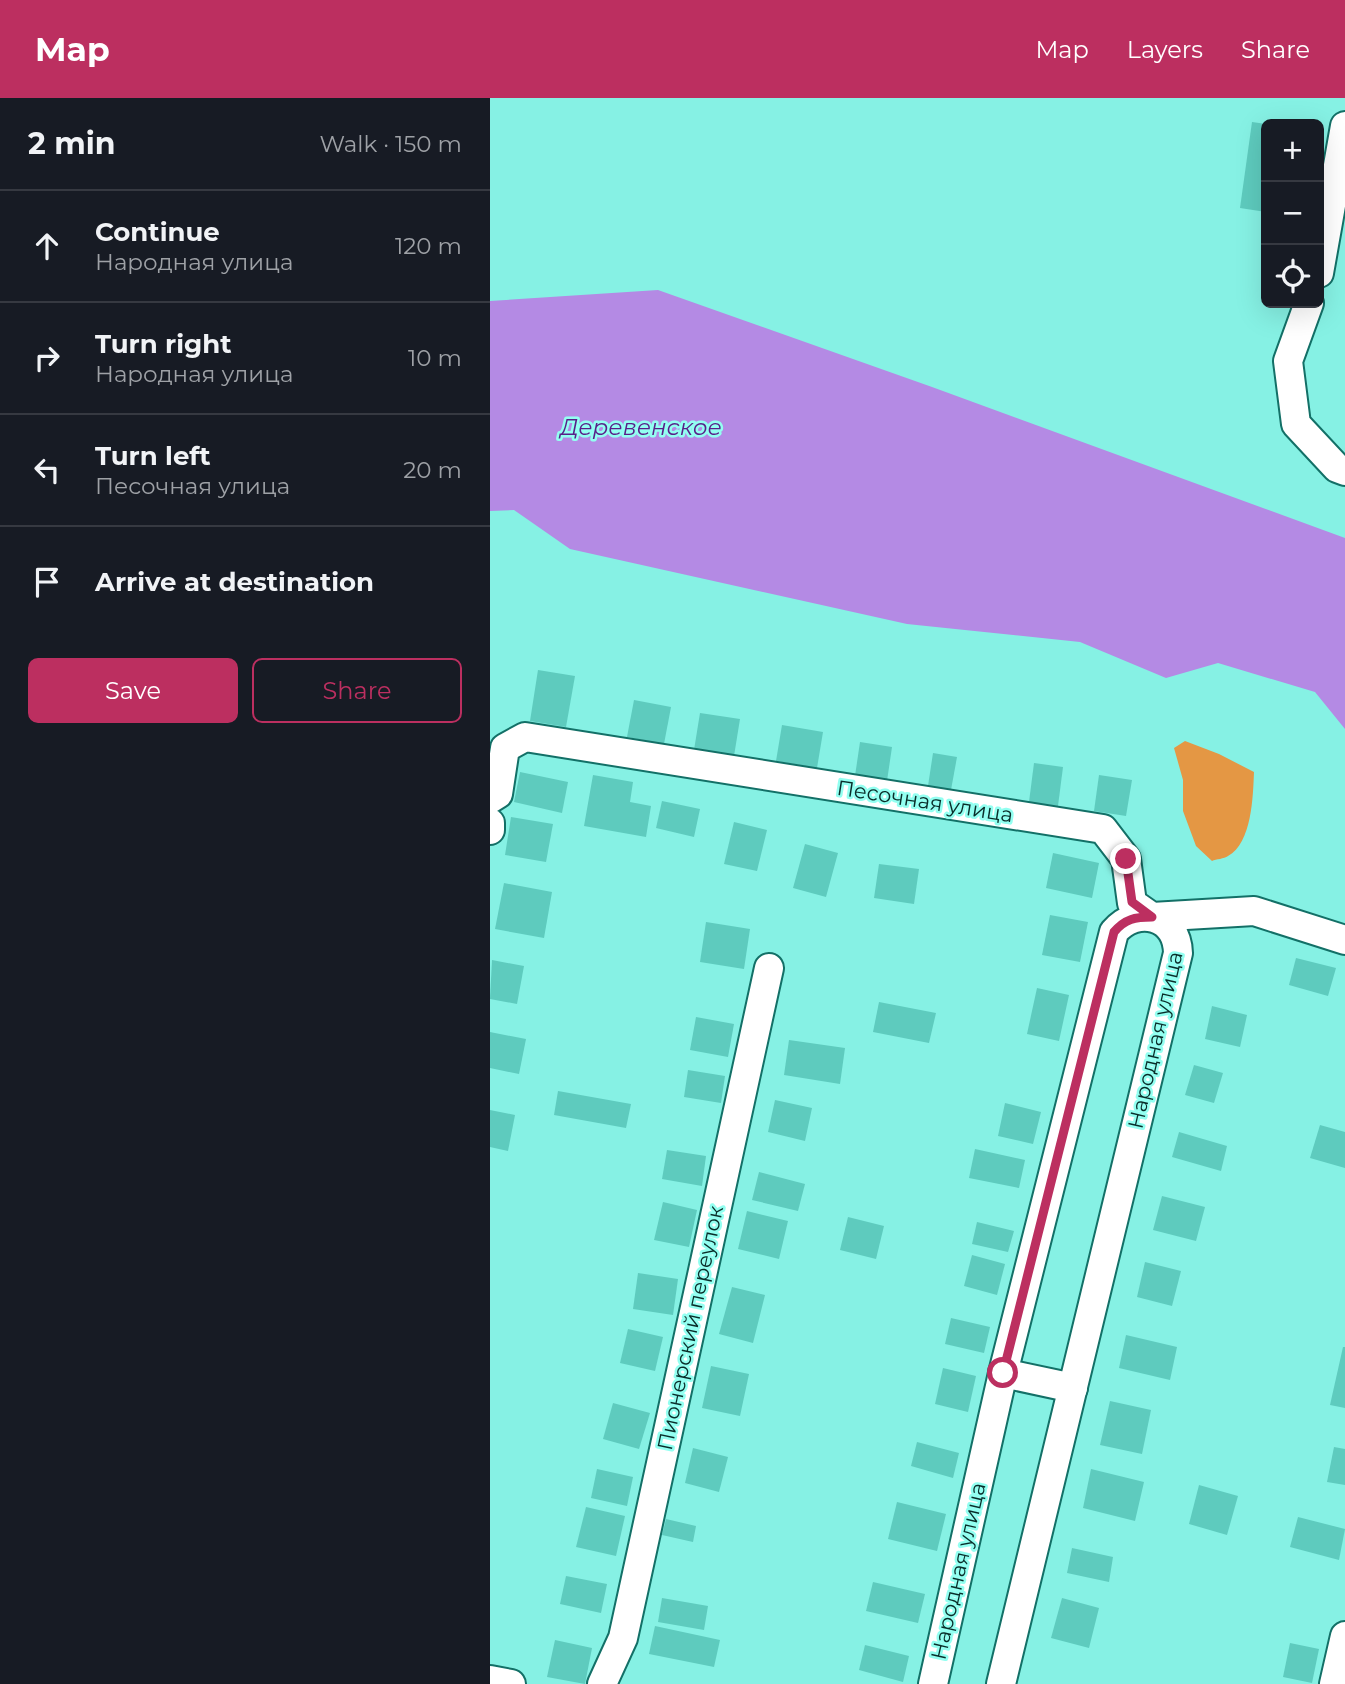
<!DOCTYPE html>
<html lang="en">
<head>
<meta charset="utf-8">
<style>
	body { margin:0; font-family:Montserrat,sans-serif; background:#20242c; color:#f1f3f6 }
	.controls { position:absolute; right:21px; top:21px; display:grid; overflow:hidden; border-radius:10px; box-shadow:0 7px 28px #0002 }
	.controls button { width:63px; height:63px; display:grid; place-items:center; padding:0; border:0; border-bottom:2px solid #363941; background:#171b24; color:#f1f3f6; font:35px sans-serif }
	.stop { position:absolute; width:21px; height:21px; margin:-16px; border:5px solid #bc2f60; border-radius:50%; background:#fff }
	.stop.end { background:#bc2f60; border-color:#fff; box-shadow:0 2px 7px #0008 }
	.list { margin:0; padding:0; list-style:none }
	h2 { display:flex; justify-content:space-between; align-items:center; height:91px; margin:0; padding:0 28px; font-size:30px }
	h2 small { font-size:23px; font-weight:400; color:#9ea1a6 }
	.list li { display:grid; grid-template-columns:46px 1fr auto; gap:21px; align-items:center; box-sizing:border-box; height:112px; padding:0 28px; border-top:2px solid #363941 }
	.list b { display:block; font-size:26px; white-space:nowrap }
	.list p { margin:0; font-size:23px; white-space:nowrap; color:#9ea1a6 }
	.list em { font-size:23px; font-style:normal; color:#9ea1a6 }
	.actions { display:flex; gap:14px; padding:21px 28px }
	.actions a { flex:1; padding:16px 0; border:2px solid #bc2f60; border-radius:10px; text-align:center; font-size:24px; color:#bc2f60 }
	.actions .main { background:#bc2f60; color:#fff }
	.icon { flex:none; width:38px; height:38px; fill:none; stroke:currentColor; stroke-width:2; stroke-linecap:round; stroke-linejoin:round }
	.map { position:relative; flex:none; width:855px; height:1586px; overflow:hidden }
	header { display:flex; align-items:center; gap:42px; box-sizing:border-box; height:98px; padding:0 35px; background:#bc2f60; color:#fff }
	header strong { font-size:33px }
	nav { display:flex; gap:38px; margin-inline-start:auto; font-size:24px }
	main { display:flex }
	aside { flex:1; background:#171b24 }
	.map>svg:first-child { display:block }
</style>
</head>
<body>
<header>
<strong>Map</strong>
<nav><a>Map</a><a>Layers</a><a>Share</a></nav>
</header>
<main>
<aside>
<h2>2 min<small>Walk · 150 m</small></h2>
<ul class="list">
<li><svg class="icon" aria-label="ahead" viewBox="0 0 24 24"><path d="M12 20V5M6 11l6-6 6 6"/></svg><div><b>Continue</b><p>Народная улица</p></div><em>120 m</em></li>
<li><svg class="icon" aria-label="right" viewBox="0 0 24 24"><path d="M7 20v-9h11M14 6l5 5-5 5"/></svg><div><b>Turn right</b><p>Народная улица</p></div><em>10 m</em></li>
<li><svg class="icon" aria-label="left" viewBox="0 0 24 24"><path d="M17 20v-9H6M10 6l-5 5 5 5"/></svg><div><b>Turn left</b><p>Песочная улица</p></div><em>20 m</em></li>
<li><svg class="icon" aria-label="arrive" viewBox="0 0 24 24"><path d="M6 21V4h12l-3 4 3 4H6"/></svg><div><b>Arrive at destination</b></div></li>
</ul>
<div class="actions"><a class="main">Save</a><a>Share</a></div>
</aside>
<div class="map">
<svg width="855" height="1586" viewBox="0 0 855 1586">
	<rect width="100%" height="100%" fill="#86f1e4"/>
	<!-- forest -->
	<path fill="#e49744" d="M695,643L729,656L764,674C763,698 762,745 738,758C734,761 726,761 722,763L706,748L693,713V682L684,650Z"/>
	<!-- water -->
	<path fill="#b48ae4" d="M168,192L442,289L855,440V631L825,594L728,565L676,580L590,544L417,526L80,451L24,412L0,413V203Z"/>
	<!-- building -->
	<g fill="#5ecbbe">
		<path d="M762,24L776,26V114L750,110Z"/>
		<path d="M48,572L85,578L76,629L40,623Z"/>
		<path d="M144,602L181,609L174,646L137,639Z"/>
		<path d="M210,615L250,621L244,658L204,652Z"/>
		<path d="M292,627L333,634L327,670L286,663Z"/>
		<path d="M370,644L402,649L397,683L365,678Z"/>
		<path d="M443,655L467,659L461,692L438,688Z"/>
		<path d="M544,665L573,669L568,708L539,704Z"/>
		<path d="M30,674L78,684L72,715L24,704Z"/>
		<path d="M103,677L143,684L140,704L161,708L156,739L94,728Z"/>
		<path d="M609,677L642,682L636,718L604,713Z"/>
		<path d="M172,703L210,711L204,739L166,730Z"/>
		<path d="M21,719L63,726L56,764L15,757Z"/>
		<path d="M244,724L277,732L267,773L234,766Z"/>
		<path d="M315,746L348,755L336,799L303,790Z"/>
		<path d="M563,755L609,765L602,800L556,790Z"/>
		<path d="M389,766L429,771L424,806L384,800Z"/>
		<path d="M14,785L62,794L54,840L5,831Z"/>
		<path d="M560,817L598,824L590,864L552,857Z"/>
		<path d="M216,824L260,831L254,871L210,864Z"/>
		<path d="M806,860L846,870L838,898L799,887Z"/>
		<path d="M2,862L34,868L27,906L0,901Z"/>
		<path d="M547,890L579,897L569,943L537,936Z"/>
		<path d="M389,904L446,915L439,945L383,934Z"/>
		<path d="M722,908L757,917L750,949L715,941Z"/>
		<path d="M206,919L244,926L238,959L200,952Z"/>
		<path d="M0,934L36,941L29,976L0,970Z"/>
		<path d="M299,942L355,950L350,986L294,977Z"/>
		<path d="M704,967L733,975L724,1005L695,997Z"/>
		<path d="M198,972L235,978L231,1005L194,999Z"/>
		<path d="M68,993L141,1006L136,1030L64,1017Z"/>
		<path d="M285,1002L322,1010L315,1043L278,1034Z"/>
		<path d="M515,1005L551,1014L543,1046L508,1038Z"/>
		<path d="M0,1012L25,1017L18,1053L0,1049Z"/>
		<path d="M830,1027L855,1034V1070L820,1060Z"/>
		<path d="M689,1034L737,1048L731,1073L682,1059Z"/>
		<path d="M485,1051L535,1062L529,1090L479,1080Z"/>
		<path d="M177,1052L216,1058L212,1088L172,1081Z"/>
		<path d="M269,1074L315,1086L308,1113L262,1102Z"/>
		<path d="M672,1098L715,1109L706,1143L663,1132Z"/>
		<path d="M173,1104L207,1112L199,1149L164,1142Z"/>
		<path d="M257,1113L298,1123L289,1161L248,1151Z"/>
		<path d="M358,1119L394,1128L386,1161L350,1152Z"/>
		<path d="M487,1124L524,1133L518,1154L482,1146Z"/>
		<path d="M482,1157L515,1166L507,1197L474,1188Z"/>
		<path d="M655,1164L691,1173L682,1208L647,1199Z"/>
		<path d="M148,1175L188,1181L183,1217L143,1211Z"/>
		<path d="M242,1189L275,1197L263,1245L229,1236Z"/>
		<path d="M461,1220L500,1229L494,1255L455,1246Z"/>
		<path d="M138,1231L173,1239L165,1273L130,1265Z"/>
		<path d="M636,1237L687,1249L680,1282L629,1270Z"/>
		<path d="M853,1249H855V1310L840,1307Z"/>
		<path d="M221,1268L259,1276L250,1318L212,1310Z"/>
		<path d="M453,1270L486,1278L478,1314L445,1306Z"/>
		<path d="M620,1303L661,1312L652,1356L610,1347Z"/>
		<path d="M123,1305L160,1315L149,1351L113,1341Z"/>
		<path d="M427,1344L469,1355L463,1380L421,1368Z"/>
		<path d="M844,1349L855,1351V1387L837,1384Z"/>
		<path d="M203,1350L238,1359L229,1394L195,1385Z"/>
		<path d="M107,1371L143,1379L137,1408L101,1400Z"/>
		<path d="M601,1371L654,1384L645,1423L593,1410Z"/>
		<path d="M709,1387L748,1398L737,1437L699,1426Z"/>
		<path d="M407,1404L456,1416L447,1453L398,1441Z"/>
		<path d="M96,1409L135,1418L126,1458L86,1449Z"/>
		<path d="M808,1419L855,1431L849,1462L800,1449Z"/>
		<path d="M176,1421L206,1428L203,1444L172,1437Z"/>
		<path d="M582,1450L623,1459L619,1484L577,1475Z"/>
		<path d="M76,1478L117,1486L111,1515L70,1506Z"/>
		<path d="M383,1484L435,1496L428,1525L376,1513Z"/>
		<path d="M172,1500L218,1508L214,1532L168,1524Z"/>
		<path d="M572,1500L609,1510L599,1550L561,1540Z"/>
		<path d="M165,1528L230,1542L224,1569L159,1556Z"/>
		<path d="M65,1542L102,1550L95,1586L57,1579Z"/>
		<path d="M800,1545L829,1551L822,1585L793,1579Z"/>
		<path d="M375,1547L419,1558L413,1584L369,1572Z"/>
	</g>
	<g fill="none" stroke-linecap="round" stroke-linejoin="round">
		<defs>
			<g id="minor">
				<path d="M829,175L855,28"/>
				<path d="M819,205L798,263L806,326L847,370L855,373"/>
				<path d="M0,701L8,696L15,650L35,639L613,731L636,761L642,805L662,819L764,813L855,842"/>
				<path d="M0,725V732"/>
				<path d="M513,1275L583,1290"/>
				<path d="M0,1582L21,1586"/>
				<path d="M112,1586L133,1540L279,870"/>
				<path d="M443,1586L513,1275L624,834C647,807 687,817 688,855L511,1586"/>
				<path d="M844,1586L855,1538"/>
			</g>
		</defs>
		<!-- minor casing -->
		<use href="#minor" stroke="#137067" stroke-width="32"/>
		<!-- minor -->
		<use href="#minor" stroke="#fff" stroke-width="28"/>
	</g>
	<g fill="none" stroke-linecap="round" stroke-linejoin="round">
		<!-- route -->
		<path stroke="#bc2f60" stroke-width="9" d="M513,1275L624,834C635,821 645,819 662,819L642,804L636,761"/>
	</g>
	<g text-anchor="middle" dominant-baseline="central" stroke-width="5" stroke-linejoin="round" paint-order="stroke">
		<!-- street labels -->
		<g font-size="21" fill="#092d29" stroke="#93fff1">
			<text transform="translate(435 703) rotate(9)">Песочная улица</text>
			<text transform="translate(665 942) rotate(-77)">Народная улица</text>
			<text transform="translate(200 1230) rotate(-78)">Пионерский переулок</text>
			<text transform="translate(468 1473) rotate(-77)">Народная улица</text>
		</g>
		<!-- water labels -->
		<g font-size="23" font-style="italic" fill="#591e88" stroke="#93fff1">
			<text x="151" y="329">Деревенское</text>
		</g>
	</g>
</svg>
<div class="controls">
<button>+</button>
<button>−</button>
<button><svg class="icon" aria-label="locate" viewBox="0 0 24 24"><circle cx="12" cy="12" r="6"/><path d="M12 2v4M12 18v4M2 12h4M18 12h4"/></svg></button>
</div>
<div class="stop" style="left:513px;top:1275px"></div>
<div class="stop end" style="left:636px;top:761px"></div>
</div>
</main>
</body>
</html>
